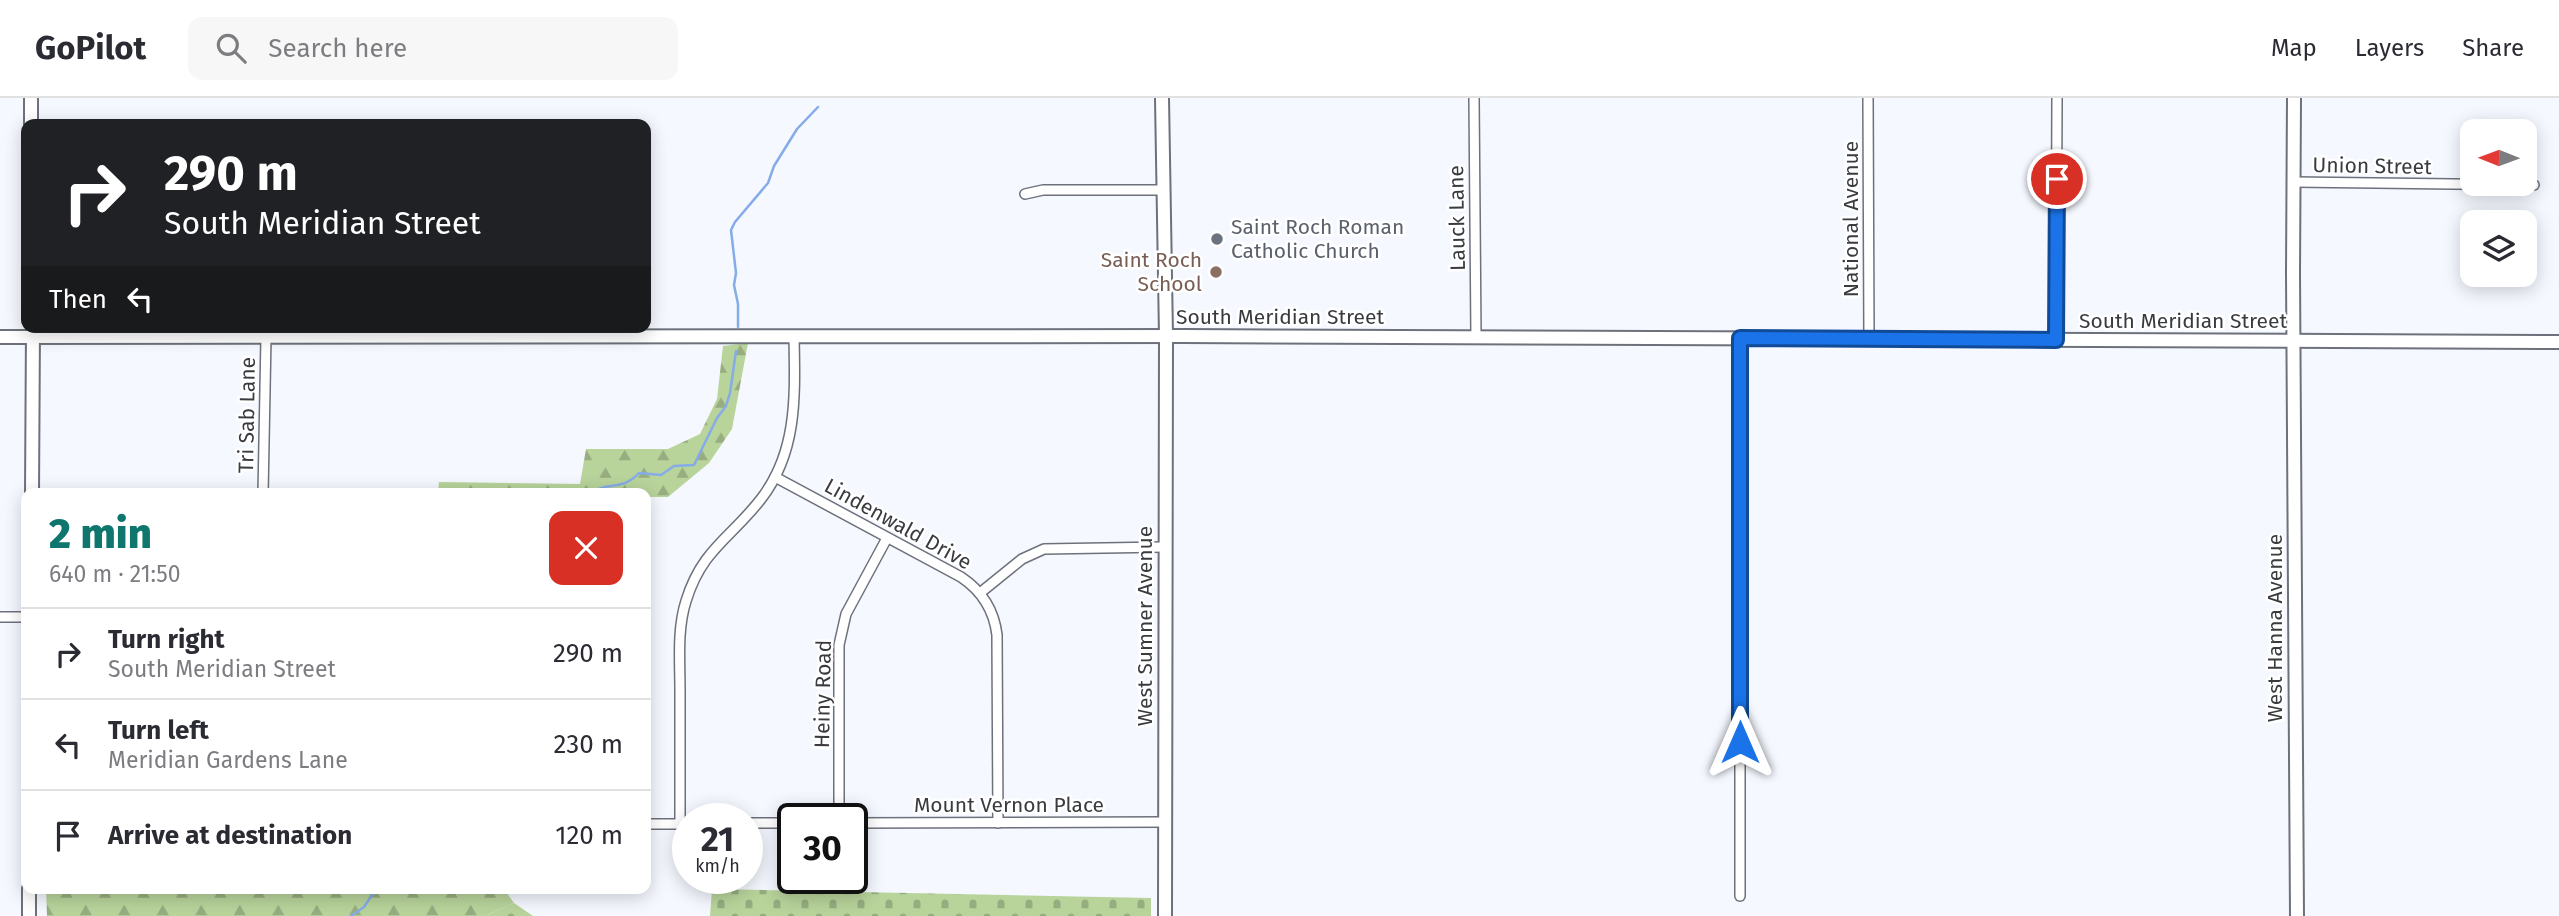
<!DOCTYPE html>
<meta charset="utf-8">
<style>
body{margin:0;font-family:"Fira Sans",sans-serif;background:#f7f7f7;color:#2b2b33;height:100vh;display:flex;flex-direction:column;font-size:26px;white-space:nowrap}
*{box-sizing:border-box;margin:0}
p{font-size:23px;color:#7c7c81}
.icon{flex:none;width:38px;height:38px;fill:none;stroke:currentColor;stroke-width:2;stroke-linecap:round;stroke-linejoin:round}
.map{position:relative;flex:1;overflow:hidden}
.details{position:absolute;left:21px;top:390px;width:630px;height:406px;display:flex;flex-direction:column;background:#fff;border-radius:14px;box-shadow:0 4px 18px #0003}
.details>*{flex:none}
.guide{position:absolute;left:21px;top:21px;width:630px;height:214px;border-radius:14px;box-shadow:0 4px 18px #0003;background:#202124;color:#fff;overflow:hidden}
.needle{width:46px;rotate:271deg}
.buttons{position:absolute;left:2460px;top:21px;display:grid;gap:14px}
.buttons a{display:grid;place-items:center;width:77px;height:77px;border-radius:14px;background:#fff;box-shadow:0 4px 18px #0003;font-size:35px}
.speed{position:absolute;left:672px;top:705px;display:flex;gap:14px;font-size:35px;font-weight:700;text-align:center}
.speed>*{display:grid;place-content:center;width:91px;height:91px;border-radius:50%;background:#fff;box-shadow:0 4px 18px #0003;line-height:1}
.speed small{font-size:18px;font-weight:400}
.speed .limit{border:4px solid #111;border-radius:10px;background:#fff;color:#111}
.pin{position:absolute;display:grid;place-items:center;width:60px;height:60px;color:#fff;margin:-30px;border:4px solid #fff;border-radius:50%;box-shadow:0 2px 7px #0007}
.me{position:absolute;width:77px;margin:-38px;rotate:0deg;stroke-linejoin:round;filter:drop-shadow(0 0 5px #0008)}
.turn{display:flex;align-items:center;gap:24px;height:147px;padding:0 28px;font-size:32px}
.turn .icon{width:91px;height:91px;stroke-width:2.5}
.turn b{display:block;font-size:49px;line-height:60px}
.then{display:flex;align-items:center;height:66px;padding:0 28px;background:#0003;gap:14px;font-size:26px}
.round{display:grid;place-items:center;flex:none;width:74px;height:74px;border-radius:14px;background:#f7f7f7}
.head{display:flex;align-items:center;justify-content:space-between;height:119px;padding:0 28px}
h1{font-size:42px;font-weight:800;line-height:52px;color:#0f766e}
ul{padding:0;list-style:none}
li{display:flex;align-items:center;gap:21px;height:91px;padding:0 28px;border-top:2px solid #e1e1e2}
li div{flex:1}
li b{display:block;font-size:26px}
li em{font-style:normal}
header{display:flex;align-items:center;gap:42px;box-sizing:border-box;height:98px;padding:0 35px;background:#fff;border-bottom:2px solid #e1e1e2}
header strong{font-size:33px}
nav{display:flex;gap:38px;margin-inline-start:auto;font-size:24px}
.search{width:490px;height:63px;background:#f7f7f7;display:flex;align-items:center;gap:18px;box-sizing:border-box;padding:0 24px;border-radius:14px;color:#7c7c81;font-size:26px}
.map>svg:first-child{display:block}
.forest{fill:url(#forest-firs)}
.cemetery{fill:url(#cemetery-stones)}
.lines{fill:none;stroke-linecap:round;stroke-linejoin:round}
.stream{stroke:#85ace8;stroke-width:2.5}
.street-casing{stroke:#6d717b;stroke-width:12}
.secondary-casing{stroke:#6d717b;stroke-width:16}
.street{stroke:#fff;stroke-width:9}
.secondary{stroke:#fff;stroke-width:12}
.route-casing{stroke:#114b97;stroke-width:18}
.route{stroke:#1a73e8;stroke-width:12}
.worship-dot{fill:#6b7280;stroke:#fff;stroke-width:2.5}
.education-dot{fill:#8d6e63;stroke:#fff;stroke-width:2.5}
.labels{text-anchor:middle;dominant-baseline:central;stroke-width:5;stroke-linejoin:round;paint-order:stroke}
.street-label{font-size:21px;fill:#393b3f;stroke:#fff}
.worship-label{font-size:21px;fill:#5b616d;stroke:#fff;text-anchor:start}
.education-label{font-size:21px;fill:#785e54;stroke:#fff;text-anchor:end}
</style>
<header>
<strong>GoPilot</strong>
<div class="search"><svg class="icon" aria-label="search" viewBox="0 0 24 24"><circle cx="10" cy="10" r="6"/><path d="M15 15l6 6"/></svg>Search here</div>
<nav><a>Map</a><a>Layers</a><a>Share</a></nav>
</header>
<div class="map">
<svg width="2559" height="818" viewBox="0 0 2559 818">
<defs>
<pattern id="forest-firs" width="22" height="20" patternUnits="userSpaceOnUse" patternTransform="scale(1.75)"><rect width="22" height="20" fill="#b8d49b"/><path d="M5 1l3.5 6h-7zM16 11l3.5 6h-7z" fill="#97ad80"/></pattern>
<pattern id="cemetery-stones" width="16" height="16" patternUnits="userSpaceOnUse" patternTransform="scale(1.75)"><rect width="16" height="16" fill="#b8d49b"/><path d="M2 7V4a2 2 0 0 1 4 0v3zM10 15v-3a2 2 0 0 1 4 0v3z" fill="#97ad80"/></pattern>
</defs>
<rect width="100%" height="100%" fill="#f5f8ff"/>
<g class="forest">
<polygon points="748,245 732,331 709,365 668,399 646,399 646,396 438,395 439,384 580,386 586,351 668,351 700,336 717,301 723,248"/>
<polygon points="46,791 504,791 514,805 485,818 47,818"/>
</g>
<g class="cemetery">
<polygon points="712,791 1151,800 1151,818 710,818"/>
<polygon points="514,805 533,818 485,818"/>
</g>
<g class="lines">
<g class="stream">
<polyline points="738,229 738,206 734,187 736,175 731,132 735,124 768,85 774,68 797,31 818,9"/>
<path d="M589,396C609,382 621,394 639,375L661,377L674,368L694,367L717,320L726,308L730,295L736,253"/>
<polyline points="351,818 364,809 376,791"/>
</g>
<g class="street-casing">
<g id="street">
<polyline points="1474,0 1476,239"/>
<polyline points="1868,0 1869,241"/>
<polyline points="2294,84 2534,87"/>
<polyline points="1025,96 1043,92 1163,92"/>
<polyline points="1740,240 1740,798"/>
<polyline points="2056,242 2057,0"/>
<path d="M775,379L961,479C982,493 994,512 997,537L998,725"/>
<polyline points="263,396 266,239"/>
<polyline points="980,495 1022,461 1044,451 1164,449"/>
<polyline points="0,519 26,519"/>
<polyline points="839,721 839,547 846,516 887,440"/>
<polyline points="747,725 793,725"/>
<polyline points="852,725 1165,724"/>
<polyline points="646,726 688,726"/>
<path d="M680,726C680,681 680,637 680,593C680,563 677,531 686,503C702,451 731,440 761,401C798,353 795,297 794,239"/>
</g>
</g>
<g class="secondary-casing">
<g id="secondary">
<polyline points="31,0 31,26"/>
<polyline points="1162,0 1166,238 1165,818"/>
<polyline points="2294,0 2293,175 2297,818"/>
<polyline points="0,239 1183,238 2559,244"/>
<polyline points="32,396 33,229"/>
<polyline points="29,818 29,791"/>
</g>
</g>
<use href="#street" class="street"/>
<use href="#secondary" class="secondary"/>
</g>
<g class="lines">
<g class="route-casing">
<polyline id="route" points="1740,644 1740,240 2056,242 2057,81"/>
</g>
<use href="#route" class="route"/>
</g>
<circle class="worship-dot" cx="1217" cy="141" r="7"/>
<circle class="education-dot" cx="1216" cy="174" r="7"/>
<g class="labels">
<g class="street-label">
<text transform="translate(2372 68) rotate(1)">Union Street</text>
<text transform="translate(1457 120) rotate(-91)">Lauck Lane</text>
<text transform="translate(1851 121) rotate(-90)">National Avenue</text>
<text x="1280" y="219">South Meridian Street</text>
<text x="2183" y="223">South Meridian Street</text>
<text transform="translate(247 317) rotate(-89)">Tri Sab Lane</text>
<text transform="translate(898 426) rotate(29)">Lindenwald Drive</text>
<text transform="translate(1145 528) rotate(-90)">West Sumner Avenue</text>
<text transform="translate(2275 530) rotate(-90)">West Hanna Avenue</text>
<text transform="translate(823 596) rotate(-89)">Heiny Road</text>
<text x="1009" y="707">Mount Vernon Place</text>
</g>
<g class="worship-label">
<text x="1231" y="129">Saint Roch Roman<tspan x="1231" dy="24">Catholic Church</tspan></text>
</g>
<g class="education-label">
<text x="1202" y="162">Saint Roch<tspan x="1202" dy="24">School</tspan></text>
</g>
</g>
</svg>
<div class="buttons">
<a><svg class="needle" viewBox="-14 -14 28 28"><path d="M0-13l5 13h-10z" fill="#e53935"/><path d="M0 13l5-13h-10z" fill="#7c7c81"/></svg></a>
<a><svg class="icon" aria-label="layers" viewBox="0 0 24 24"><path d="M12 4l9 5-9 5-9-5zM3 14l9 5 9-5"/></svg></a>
</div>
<div class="speed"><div>21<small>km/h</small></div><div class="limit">30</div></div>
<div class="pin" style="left:2057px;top:81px;background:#d93025"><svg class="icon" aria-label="arrive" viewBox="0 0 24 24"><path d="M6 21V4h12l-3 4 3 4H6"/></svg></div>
<svg class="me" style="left:1740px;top:644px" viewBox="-20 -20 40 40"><path d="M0-17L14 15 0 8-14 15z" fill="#1a73e8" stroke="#fff" stroke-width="4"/></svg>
<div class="guide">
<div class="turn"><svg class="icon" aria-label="right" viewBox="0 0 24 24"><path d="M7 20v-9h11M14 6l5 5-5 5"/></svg><div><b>290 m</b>South Meridian Street</div></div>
<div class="then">Then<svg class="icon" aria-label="left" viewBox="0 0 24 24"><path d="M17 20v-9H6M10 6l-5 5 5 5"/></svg></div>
</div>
<section class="details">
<div class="head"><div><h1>2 min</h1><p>640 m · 21:50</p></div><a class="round" style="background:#d93025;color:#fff"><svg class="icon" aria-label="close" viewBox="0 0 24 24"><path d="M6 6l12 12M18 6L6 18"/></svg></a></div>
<ul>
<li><svg class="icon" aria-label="right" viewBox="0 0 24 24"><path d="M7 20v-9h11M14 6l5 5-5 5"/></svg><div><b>Turn right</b><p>South Meridian Street</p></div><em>290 m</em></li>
<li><svg class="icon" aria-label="left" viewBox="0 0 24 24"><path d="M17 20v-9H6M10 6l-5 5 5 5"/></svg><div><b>Turn left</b><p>Meridian Gardens Lane</p></div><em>230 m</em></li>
<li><svg class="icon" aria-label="arrive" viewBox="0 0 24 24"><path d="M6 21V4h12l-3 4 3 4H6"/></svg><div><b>Arrive at destination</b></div><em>120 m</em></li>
</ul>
</section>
</div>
